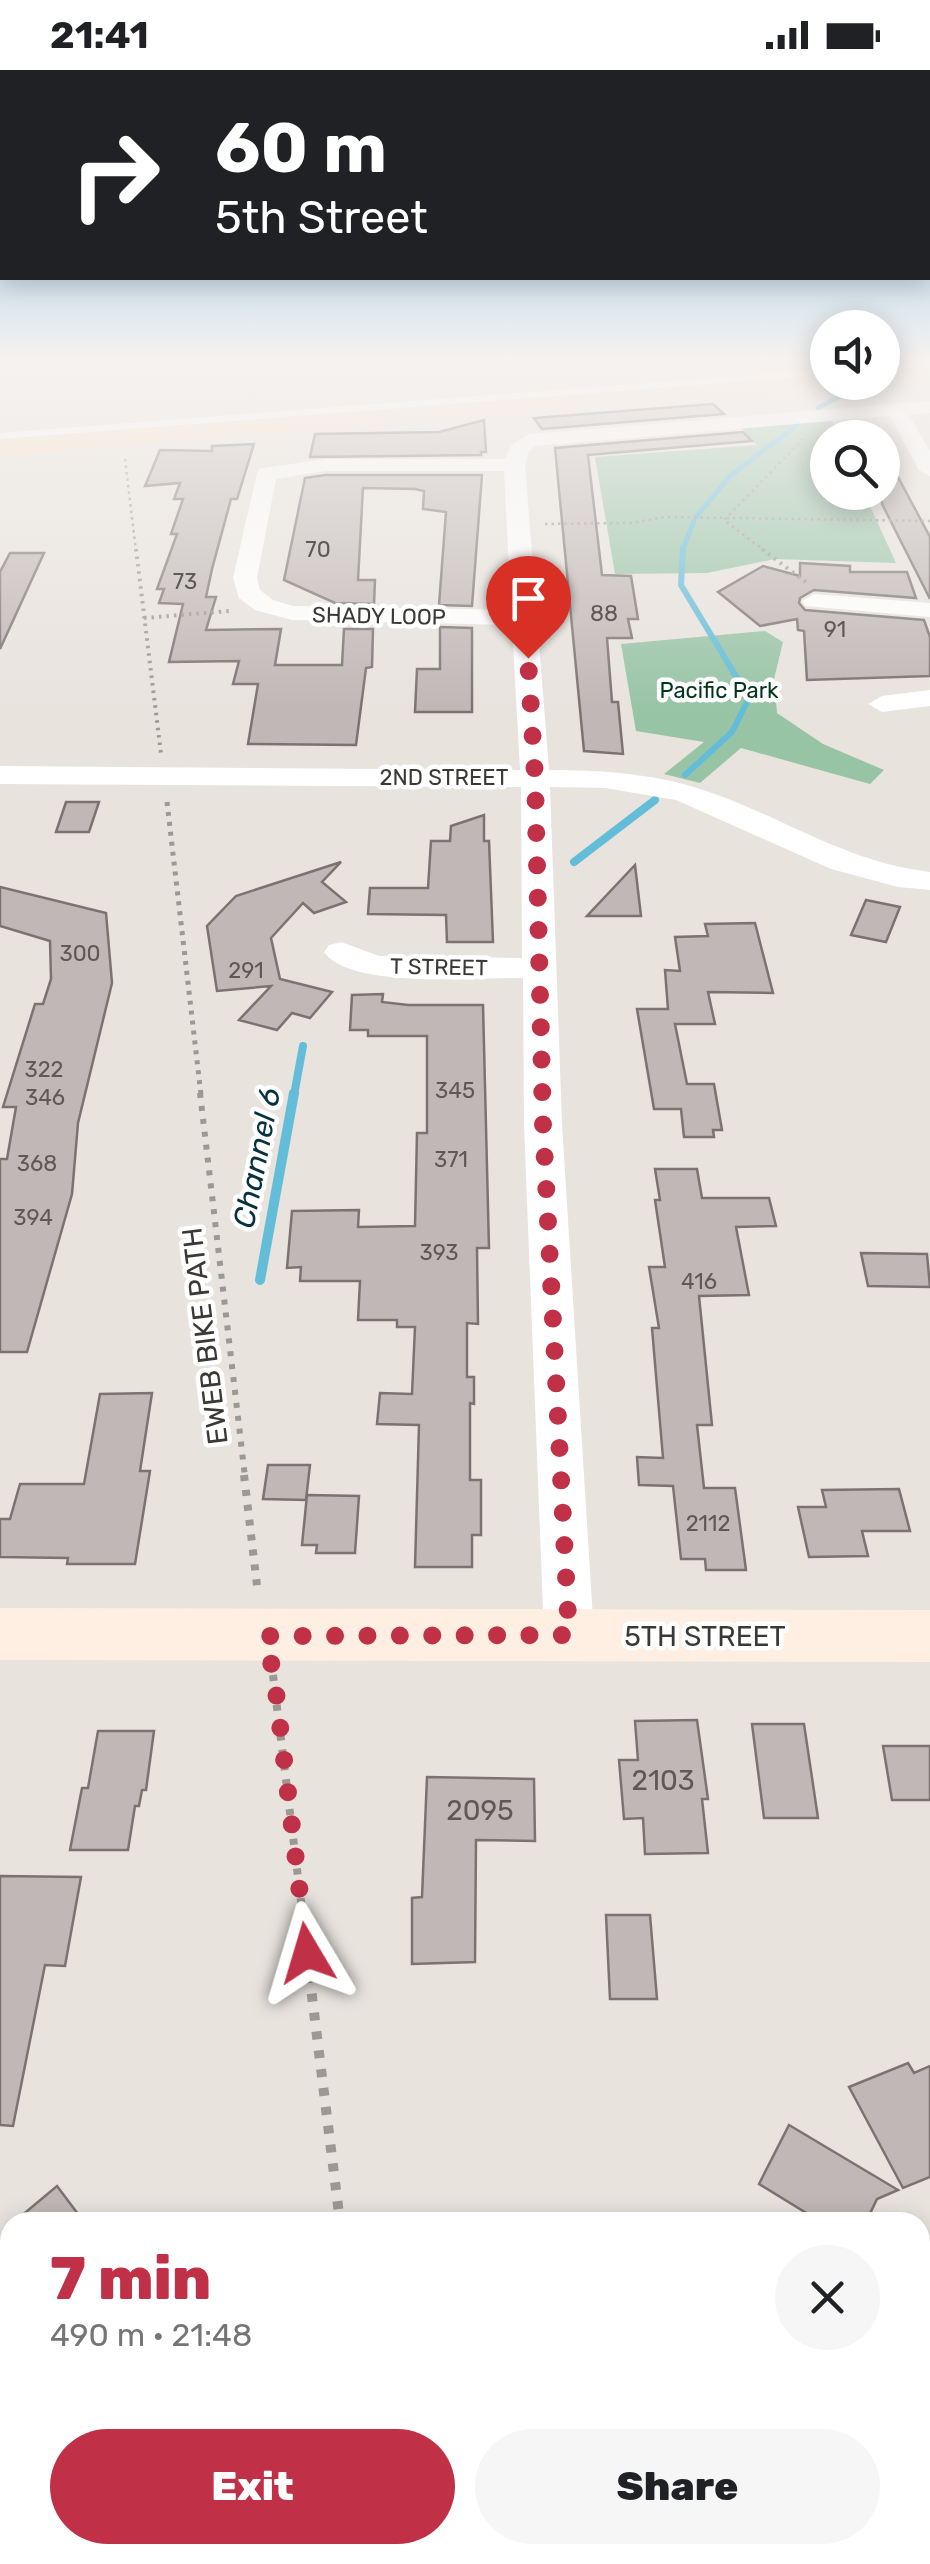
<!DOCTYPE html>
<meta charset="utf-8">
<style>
body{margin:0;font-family:Rubik,sans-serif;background:#f6f6f6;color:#202124;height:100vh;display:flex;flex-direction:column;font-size:38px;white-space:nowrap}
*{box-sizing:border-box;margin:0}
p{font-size:32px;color:#757577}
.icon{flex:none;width:55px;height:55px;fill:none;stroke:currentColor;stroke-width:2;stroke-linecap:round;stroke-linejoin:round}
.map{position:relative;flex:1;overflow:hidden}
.sheet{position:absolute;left:0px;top:2142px;width:930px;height:352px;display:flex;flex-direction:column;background:#fff;border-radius:30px 30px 0 0;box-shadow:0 5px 25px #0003}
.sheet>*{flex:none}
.guide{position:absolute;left:0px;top:0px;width:930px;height:210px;box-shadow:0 5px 25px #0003;background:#202124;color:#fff;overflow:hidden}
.buttons{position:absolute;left:810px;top:240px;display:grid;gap:20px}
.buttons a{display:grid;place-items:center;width:90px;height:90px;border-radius:50%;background:#fff;box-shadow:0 5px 25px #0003;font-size:50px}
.pin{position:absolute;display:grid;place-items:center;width:85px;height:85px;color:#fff;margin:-102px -42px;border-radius:50% 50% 50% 0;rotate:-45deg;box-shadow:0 0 10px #0007}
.pin .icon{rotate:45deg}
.me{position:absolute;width:110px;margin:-55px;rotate:353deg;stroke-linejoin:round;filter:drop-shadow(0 0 8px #0008)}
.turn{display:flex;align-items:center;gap:35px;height:210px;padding:0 50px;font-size:45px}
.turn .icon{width:130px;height:130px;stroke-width:2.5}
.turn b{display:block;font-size:70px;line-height:85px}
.round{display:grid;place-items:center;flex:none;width:105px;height:105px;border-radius:52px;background:#f6f6f6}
.overview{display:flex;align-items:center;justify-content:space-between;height:170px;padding:0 50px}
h1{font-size:60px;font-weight:800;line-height:75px;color:#c03046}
.action{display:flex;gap:20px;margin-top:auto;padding:20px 50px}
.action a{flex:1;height:115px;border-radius:60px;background:#c03046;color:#fff;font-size:40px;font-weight:800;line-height:115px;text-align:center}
.action a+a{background:#f6f6f6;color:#202124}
.status{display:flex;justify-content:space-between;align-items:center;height:70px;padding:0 50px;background:#fff;direction:ltr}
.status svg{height:28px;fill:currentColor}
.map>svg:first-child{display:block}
.green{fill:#98c4a6}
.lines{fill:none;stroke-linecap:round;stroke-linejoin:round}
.stream-far3{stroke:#63bdd9;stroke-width:5}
.stream-far2{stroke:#63bdd9;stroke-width:6}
.stream-far1{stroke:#63bdd9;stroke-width:8}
.stream{stroke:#63bdd9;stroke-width:10}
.building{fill:#c0b8b7;stroke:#7b7372;stroke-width:2.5}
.path-far5{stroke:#9c9994;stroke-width:2.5;stroke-dasharray:2.5 4;stroke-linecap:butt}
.path-far4{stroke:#9c9994;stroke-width:4;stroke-dasharray:2.5 5;stroke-linecap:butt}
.path-far3{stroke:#9c9994;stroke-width:5;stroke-dasharray:4 6;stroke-linecap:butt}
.path-far2{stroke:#9c9994;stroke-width:6;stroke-dasharray:5 8;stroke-linecap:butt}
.path-far1{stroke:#9c9994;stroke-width:8;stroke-dasharray:6 9;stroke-linecap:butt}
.path{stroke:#9c9994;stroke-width:10;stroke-dasharray:8 11;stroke-linecap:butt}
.lane{fill:#fff;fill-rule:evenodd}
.street{fill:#fff;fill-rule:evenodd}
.secondary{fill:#feefe2;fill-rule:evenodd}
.primary{fill:#fde0c6;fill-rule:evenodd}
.route{stroke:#c03046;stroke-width:18;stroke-dasharray:0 32.4}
.labels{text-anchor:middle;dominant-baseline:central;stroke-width:9;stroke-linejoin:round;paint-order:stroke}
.number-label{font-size:22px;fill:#5c5956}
.far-street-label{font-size:22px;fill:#3a3936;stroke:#fff}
.far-park-label{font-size:22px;fill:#003619;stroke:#fff}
.street-label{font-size:28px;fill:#3a3936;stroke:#fff}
.near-number-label{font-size:28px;fill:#5c5956}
.water-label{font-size:30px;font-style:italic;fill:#06323e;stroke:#fff}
</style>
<div class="status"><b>21:41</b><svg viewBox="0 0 49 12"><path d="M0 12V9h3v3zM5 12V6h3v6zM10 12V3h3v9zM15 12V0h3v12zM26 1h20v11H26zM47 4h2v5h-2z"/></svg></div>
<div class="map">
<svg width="930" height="2494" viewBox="0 0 930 2494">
<rect width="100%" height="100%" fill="#e8e3dd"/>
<g class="green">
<polygon points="831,348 840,367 828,368 828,422 864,423 896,493 775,489 707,503 615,504 595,387 757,375 740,356"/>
<polygon points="765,561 783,572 774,609 777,643 823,674 884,700 870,714 741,678 700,713 664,704 704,672 636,661 621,574"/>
</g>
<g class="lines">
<g class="stream-far3">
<polyline points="818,338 857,317"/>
<polyline points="696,447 730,406 801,352"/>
<polyline points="682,481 694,451"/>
</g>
<polyline class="stream-far2" points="683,479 681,515 749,628 732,662 685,705"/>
<g class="stream-far1">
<polyline points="574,792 655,730"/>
<polyline points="294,1025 303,976"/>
</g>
<polyline class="stream" points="260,1210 294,1023"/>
</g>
<g class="building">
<polygon points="713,334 724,344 542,359 534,348"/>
<polygon points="484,350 486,382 481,382 481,385 310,387 315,364 439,362"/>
<polygon points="743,362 752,371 588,385 602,505 631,506 638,549 628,549 632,568 607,568 612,632 618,632 623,684 584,681 555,378"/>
<polygon points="254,374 237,429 231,429 212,499 206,527 216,527 206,560 281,559 275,595 342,595 344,559 373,559 372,597 366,598 356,675 248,674 258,614 233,614 239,591 169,592 183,534 159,533 164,519 157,519 177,464 171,464 183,429 174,429 180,413 145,416 160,380 212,381 212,376"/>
<polygon points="882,377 930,467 930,529 882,434"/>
<polygon points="325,405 482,405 472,536 439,535 446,442 423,439 424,421 415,419 363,418 358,510 375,510 374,534 335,533 284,510 305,408"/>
<polygon points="10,483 44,483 0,579 0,502"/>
<polygon points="800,493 850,496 850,502 907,502 916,528 814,520 800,528 799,533 805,540 924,550 930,567 930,606 807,610 804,561 798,560 797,549 760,556 718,522 763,496 800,506"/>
<polygon points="440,557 472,558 472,642 415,642 417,599 440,599"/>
<polygon points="66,732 99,732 89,762 56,762"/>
<polygon points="484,745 484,771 489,771 493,872 447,872 446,845 368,844 370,818 428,818 431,771 450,771 451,756"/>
<polygon points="341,792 322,812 346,832 314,843 303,833 271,868 280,909 332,922 310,948 292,943 277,960 239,950 271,916 217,921 207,856 236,826"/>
<polygon points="635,795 641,846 587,846"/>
<polygon points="0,817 106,843 112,913 78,1053 72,1124 27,1282 0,1282 0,1089 7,1089 16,1037 3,1037 35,934 43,934 51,909 50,871 0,856"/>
<polygon points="866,830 900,837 886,872 851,865"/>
<polygon points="755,853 773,923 708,922 715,954 675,954 687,1014 714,1014 722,1060 713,1060 714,1067 684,1067 681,1039 654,1039 637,939 668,939 665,900 680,901 675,867 708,866 705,854"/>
<polygon points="383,924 382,932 408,935 483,935 489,1178 477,1178 478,1254 467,1253 467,1307 474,1307 474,1334 470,1333 470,1410 481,1410 481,1465 472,1465 472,1497 415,1497 419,1355 377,1354 380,1323 412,1324 415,1257 397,1257 397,1250 358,1250 360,1211 300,1211 301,1197 287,1198 292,1141 359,1140 358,1157 415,1156 417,1063 427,1063 427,966 368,966 368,960 350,960 352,925"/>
<polygon points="655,1099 697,1099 702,1128 769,1128 776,1156 736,1157 749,1225 699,1226 712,1355 697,1355 704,1418 735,1418 746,1500 706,1500 705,1489 681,1489 673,1416 639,1415 637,1387 663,1388 652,1258 659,1258 649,1197 665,1197 655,1130 660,1130"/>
<polygon points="861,1183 927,1184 930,1217 868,1216"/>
<polygon points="152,1323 140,1401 150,1401 135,1494 67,1494 68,1488 0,1487 0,1449 10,1449 20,1414 84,1414 100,1324"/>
<polygon points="268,1395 310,1395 306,1430 263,1429"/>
<polygon points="899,1419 910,1461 862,1461 868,1486 809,1487 798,1437 826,1437 822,1420"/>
<polygon points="307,1425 359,1426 355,1483 316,1483 317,1475 302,1475"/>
<polygon points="697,1650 708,1729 702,1729 708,1783 645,1784 643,1748 624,1749 619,1690 638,1690 635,1651"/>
<polygon points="752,1654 804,1654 818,1748 764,1748"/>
<polygon points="98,1661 154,1661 146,1720 142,1720 139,1736 135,1736 128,1780 70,1780 82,1718 88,1718"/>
<polygon points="883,1676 930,1676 930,1730 892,1730"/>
<polygon points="427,1707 534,1709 535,1771 476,1770 475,1892 412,1894 412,1828 422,1827"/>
<polygon points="0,1806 81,1807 65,1896 45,1895 13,2056 0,2055"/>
<polygon points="606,1845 650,1845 657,1929 610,1929"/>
<polygon points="908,1993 914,2003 930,1996 930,2107 903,2118 849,2017"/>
<polygon points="789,2055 898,2120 877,2129 866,2152 821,2152 759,2114"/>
<polygon points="57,2116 84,2152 14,2152"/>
</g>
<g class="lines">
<g class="path-far5">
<polyline points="125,389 136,481"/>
<polyline points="545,454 631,453 665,447 930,451"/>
<polyline points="765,481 724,450 803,369"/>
</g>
<g class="path-far4">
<polyline points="136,479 161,684"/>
<polyline points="762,479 807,513"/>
<polyline points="144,548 229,541"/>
</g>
<polyline class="path-far3" points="167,732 201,1025"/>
<polyline class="path-far2" points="200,1023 245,1407"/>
<g class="path-far1">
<polyline points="244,1405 258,1524"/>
<polyline points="273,1605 308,1888"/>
</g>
<g class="path">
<polyline points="307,1886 340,2152"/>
<polyline points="379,2485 380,2494"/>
</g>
<g class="lane">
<polygon points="930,291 930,297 882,300 882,294"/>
<polygon points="828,299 828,305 0,369 0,363"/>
</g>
<g class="street">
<path d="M930,331V343L909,345L930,381V406L919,400L890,346L535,376L529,381L525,395L549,700C605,700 661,704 715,724C789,751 850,793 930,802V820L898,817L831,799L676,730L605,718L550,717L562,1054L594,1565L587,1579L569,1585L551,1579L544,1565L524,1054L523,908C479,907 350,920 324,882L329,875L341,872L379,886L522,888L521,717L0,714V696L520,700L512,555L292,550L255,540L239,528L233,508L258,399L325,389H505L512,374L530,364ZM325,401H504L511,540L293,536L273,530L260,520L257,508L276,409Z"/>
<polygon points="814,524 930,533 930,547 805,536 802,531"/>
<polygon points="930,620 930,636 882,642 868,634 882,626"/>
</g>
<polygon class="secondary" points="0,1538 930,1540 930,1592 0,1590"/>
<g class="primary">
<polygon points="930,297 930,311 882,315 873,312 882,312 882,301"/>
<polygon points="828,305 828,312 840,312 837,317 0,386 0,370"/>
</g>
</g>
<linearGradient id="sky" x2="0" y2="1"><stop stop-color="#73b8e2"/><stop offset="0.45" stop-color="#f5f2f0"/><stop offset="1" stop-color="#f5f2f0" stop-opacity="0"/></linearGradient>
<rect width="930" height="638" fill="url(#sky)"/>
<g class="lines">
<polyline class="route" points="307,1883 275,1613 266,1566 569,1565 543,1054 535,707 528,588"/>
</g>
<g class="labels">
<g class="number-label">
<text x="318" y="479">70</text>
<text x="185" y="511">73</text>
<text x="604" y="543">88</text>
<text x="835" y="559">91</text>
<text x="80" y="883">300</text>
<text x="246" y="900">291</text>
<text x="44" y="999">322</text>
<text x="455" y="1020">345</text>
<text x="45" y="1027">346</text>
<text x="451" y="1089">371</text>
<text x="37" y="1093">368</text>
<text x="33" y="1147">394</text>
<text x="439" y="1182">393</text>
<text x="699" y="1211">416</text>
<text x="708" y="1453">2112</text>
</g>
<g class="far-street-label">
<text transform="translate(379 546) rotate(1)">SHADY LOOP</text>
<text x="444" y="707">2ND STREET</text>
<text transform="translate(439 897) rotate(1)">T STREET</text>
</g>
<g class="far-park-label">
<text x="719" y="620">Pacific Park</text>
</g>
<g class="street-label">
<text transform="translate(205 1266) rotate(-97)">EWEB BIKE PATH</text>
<text x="705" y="1566">5TH STREET</text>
</g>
<g class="near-number-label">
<text x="663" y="1710">2103</text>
<text x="480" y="1740">2095</text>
</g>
<g class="water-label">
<text transform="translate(257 1088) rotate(-79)">Channel 6</text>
</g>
</g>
</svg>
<div class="buttons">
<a><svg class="icon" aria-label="sound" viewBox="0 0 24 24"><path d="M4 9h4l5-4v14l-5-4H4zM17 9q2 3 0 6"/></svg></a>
<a><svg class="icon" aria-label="search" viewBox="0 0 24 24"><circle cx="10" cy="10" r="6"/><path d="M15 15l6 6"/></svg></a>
</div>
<div class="pin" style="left:528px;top:588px;background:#d93025"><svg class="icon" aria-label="arrive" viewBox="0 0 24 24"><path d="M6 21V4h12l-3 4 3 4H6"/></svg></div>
<svg class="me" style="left:307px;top:1883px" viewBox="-20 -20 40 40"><path d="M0-17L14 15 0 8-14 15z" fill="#c03046" stroke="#fff" stroke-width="4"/></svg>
<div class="guide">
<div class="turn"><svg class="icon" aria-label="right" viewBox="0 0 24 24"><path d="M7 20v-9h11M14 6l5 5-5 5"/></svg><div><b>60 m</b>5th Street</div></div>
</div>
<section class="sheet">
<div class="overview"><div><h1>7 min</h1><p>490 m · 21:48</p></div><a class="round"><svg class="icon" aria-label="close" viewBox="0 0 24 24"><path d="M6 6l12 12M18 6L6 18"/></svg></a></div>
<div class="action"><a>Exit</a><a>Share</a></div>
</section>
</div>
